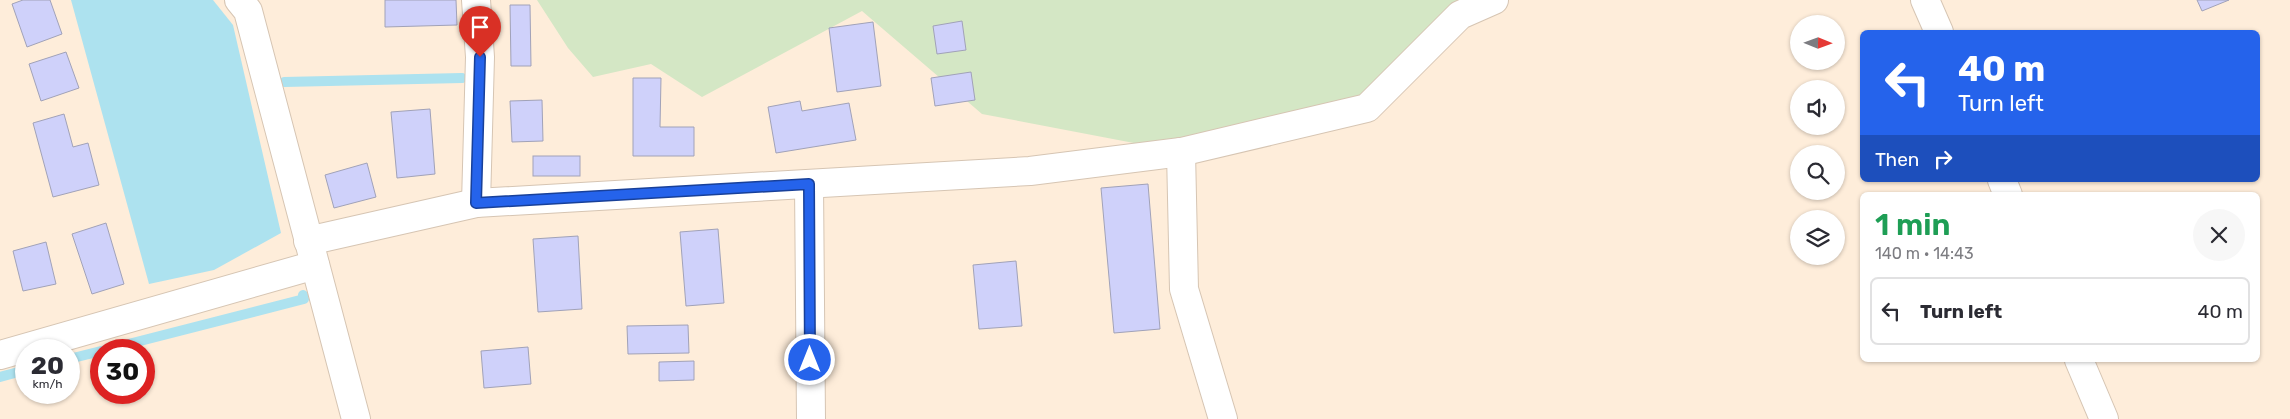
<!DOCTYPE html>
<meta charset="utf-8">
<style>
body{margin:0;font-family:Rubik,sans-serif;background:#f7f7f7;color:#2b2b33;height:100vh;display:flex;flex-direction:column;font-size:19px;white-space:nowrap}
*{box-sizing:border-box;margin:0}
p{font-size:16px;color:#7c7c81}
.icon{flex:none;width:28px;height:28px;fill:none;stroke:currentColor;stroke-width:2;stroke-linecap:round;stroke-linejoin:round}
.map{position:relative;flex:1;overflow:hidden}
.side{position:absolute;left:1860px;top:192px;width:400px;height:170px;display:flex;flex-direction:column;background:#fff;border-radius:8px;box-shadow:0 1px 4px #0004}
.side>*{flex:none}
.banner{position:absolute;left:1860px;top:30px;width:400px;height:152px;border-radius:8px;box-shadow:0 1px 4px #0004;background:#2563eb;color:#fff;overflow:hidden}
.needle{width:32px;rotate:91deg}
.buttons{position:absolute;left:1790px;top:15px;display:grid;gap:10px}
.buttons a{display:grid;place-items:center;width:55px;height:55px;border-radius:50%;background:#fff;box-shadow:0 1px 4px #0004;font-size:25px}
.speed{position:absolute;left:15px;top:339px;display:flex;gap:10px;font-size:25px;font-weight:700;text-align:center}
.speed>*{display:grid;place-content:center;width:65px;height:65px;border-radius:50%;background:#fff;box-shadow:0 1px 4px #0004;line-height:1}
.speed small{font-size:12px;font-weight:400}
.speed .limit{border:8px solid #d22;background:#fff;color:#111}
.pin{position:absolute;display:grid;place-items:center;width:42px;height:42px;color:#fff;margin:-51px -21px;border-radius:50% 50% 50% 0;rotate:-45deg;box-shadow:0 0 5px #0007}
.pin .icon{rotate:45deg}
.me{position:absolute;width:55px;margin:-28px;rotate:0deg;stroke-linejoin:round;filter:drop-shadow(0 0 4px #0008)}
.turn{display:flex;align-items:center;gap:18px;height:105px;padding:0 15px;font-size:22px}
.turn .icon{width:65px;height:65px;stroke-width:2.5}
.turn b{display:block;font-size:35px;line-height:42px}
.then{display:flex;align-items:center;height:48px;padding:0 15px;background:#0003;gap:10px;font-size:19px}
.round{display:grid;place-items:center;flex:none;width:52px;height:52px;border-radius:26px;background:#f7f7f7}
.headline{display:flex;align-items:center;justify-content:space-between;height:85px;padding:0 15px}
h1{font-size:30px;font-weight:600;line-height:38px;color:#1e9e55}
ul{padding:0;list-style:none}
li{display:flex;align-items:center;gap:15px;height:68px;margin:0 10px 8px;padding:0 5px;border:2px solid #e1e1e2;border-radius:8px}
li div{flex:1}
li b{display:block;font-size:19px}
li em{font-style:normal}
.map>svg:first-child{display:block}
.green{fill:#d4e7c5}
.water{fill:#ade2ef}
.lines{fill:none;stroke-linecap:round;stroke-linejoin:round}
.stream{stroke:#ade2ef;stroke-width:10}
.building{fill:#cfd1fa;stroke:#a1a2b8}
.minor-casing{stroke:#d6c5b3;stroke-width:30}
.minor{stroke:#fff;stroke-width:28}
.route-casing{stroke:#184099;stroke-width:12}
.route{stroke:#2563eb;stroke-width:9}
</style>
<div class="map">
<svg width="2290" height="419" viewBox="0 0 2290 419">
<rect width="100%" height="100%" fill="#feedda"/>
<polygon class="green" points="537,0 1474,0 1366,94 1181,152 982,114 862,11 702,97 651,64 593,77 568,48"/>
<polygon class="water" points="71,0 213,0 233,25 281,233 214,270 149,284"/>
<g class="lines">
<g class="stream">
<polyline points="284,82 462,78"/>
<polyline points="105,350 304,299 303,295"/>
<polyline points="69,359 101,351"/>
<polyline points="0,377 26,370"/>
</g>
</g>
<g class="building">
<polygon points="23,0 50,0 62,34 27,47 12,4"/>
<polygon points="385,0 456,0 457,25 385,27"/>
<polygon points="2197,0 2229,0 2202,11"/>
<polygon points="510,5 530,5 531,66 511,66"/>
<polygon points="962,21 966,50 937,54 933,26"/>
<polygon points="873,22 881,86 837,92 829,28"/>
<polygon points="66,52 79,88 41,101 29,64"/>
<polygon points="971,72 975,100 935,106 931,78"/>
<polygon points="633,78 661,78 660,127 694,127 694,156 633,156"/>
<polygon points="542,100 543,141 512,142 510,101"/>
<polygon points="800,101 802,111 849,103 856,140 776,153 768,107"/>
<polygon points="430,109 435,174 397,178 391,112"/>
<polygon points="64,114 73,147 88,143 99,185 53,197 33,123"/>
<rect x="533" y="156" width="47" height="20"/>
<polygon points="367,163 376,197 334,208 325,175"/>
<polygon points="1148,184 1160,329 1114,333 1101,188"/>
<polygon points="106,223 124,284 92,294 72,234"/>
<polygon points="718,229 724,303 686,306 680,232"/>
<polygon points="578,236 582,309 538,312 533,239"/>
<polygon points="46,242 56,284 23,291 13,251"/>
<polygon points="1016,261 1022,326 979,329 973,265"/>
<polygon points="688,325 689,353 628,354 627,326"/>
<polygon points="528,347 531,384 484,388 481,351"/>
<polygon points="694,361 694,380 659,381 659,362"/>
</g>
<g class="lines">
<g class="minor-casing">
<g id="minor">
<polyline points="239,0 248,11 356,419"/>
<polyline points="1925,0 1939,32"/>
<polyline points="1181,152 1184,289 1223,419"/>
<polyline points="2002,180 2008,195"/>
<polyline points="809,184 811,419"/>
<polyline points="476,203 480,57 476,0"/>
<polyline points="308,241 476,203 1030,171 1181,152 1367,108 1460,15 1494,0"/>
<polyline points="0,355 315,265"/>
<polyline points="2079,360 2104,419"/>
</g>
</g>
<use href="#minor" class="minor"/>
</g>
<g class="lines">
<g class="route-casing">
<polyline id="route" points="480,57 476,203 809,184 810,360"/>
</g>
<use href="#route" class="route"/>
</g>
</svg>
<div class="buttons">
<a><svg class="needle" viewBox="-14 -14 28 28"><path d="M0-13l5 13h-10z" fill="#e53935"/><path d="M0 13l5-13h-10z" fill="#7c7c81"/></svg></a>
<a><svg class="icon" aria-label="sound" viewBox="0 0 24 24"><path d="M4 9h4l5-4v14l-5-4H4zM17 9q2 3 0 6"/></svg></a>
<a><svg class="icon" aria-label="search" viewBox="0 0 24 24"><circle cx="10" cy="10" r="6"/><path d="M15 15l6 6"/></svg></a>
<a><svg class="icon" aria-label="layers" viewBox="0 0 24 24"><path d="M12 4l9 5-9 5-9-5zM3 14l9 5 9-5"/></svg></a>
</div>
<div class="speed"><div>20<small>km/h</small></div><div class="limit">30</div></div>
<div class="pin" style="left:480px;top:57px;background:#d93025"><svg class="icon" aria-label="arrive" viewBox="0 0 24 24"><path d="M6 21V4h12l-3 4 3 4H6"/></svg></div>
<svg class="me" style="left:810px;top:360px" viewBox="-20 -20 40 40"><circle r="17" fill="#2563eb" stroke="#fff" stroke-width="3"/><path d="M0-11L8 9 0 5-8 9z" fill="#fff"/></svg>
<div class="banner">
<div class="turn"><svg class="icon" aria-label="left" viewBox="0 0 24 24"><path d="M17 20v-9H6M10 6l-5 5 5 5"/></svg><div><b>40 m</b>Turn left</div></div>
<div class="then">Then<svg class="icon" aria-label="right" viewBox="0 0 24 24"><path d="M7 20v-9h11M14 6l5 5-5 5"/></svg></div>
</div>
<section class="side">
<div class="headline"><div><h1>1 min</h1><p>140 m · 14:43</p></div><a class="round"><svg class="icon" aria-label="close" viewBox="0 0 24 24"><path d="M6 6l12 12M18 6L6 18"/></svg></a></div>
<ul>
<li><svg class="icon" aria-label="left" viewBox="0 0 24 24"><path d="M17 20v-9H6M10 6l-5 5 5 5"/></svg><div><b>Turn left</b></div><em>40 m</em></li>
</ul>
</section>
</div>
